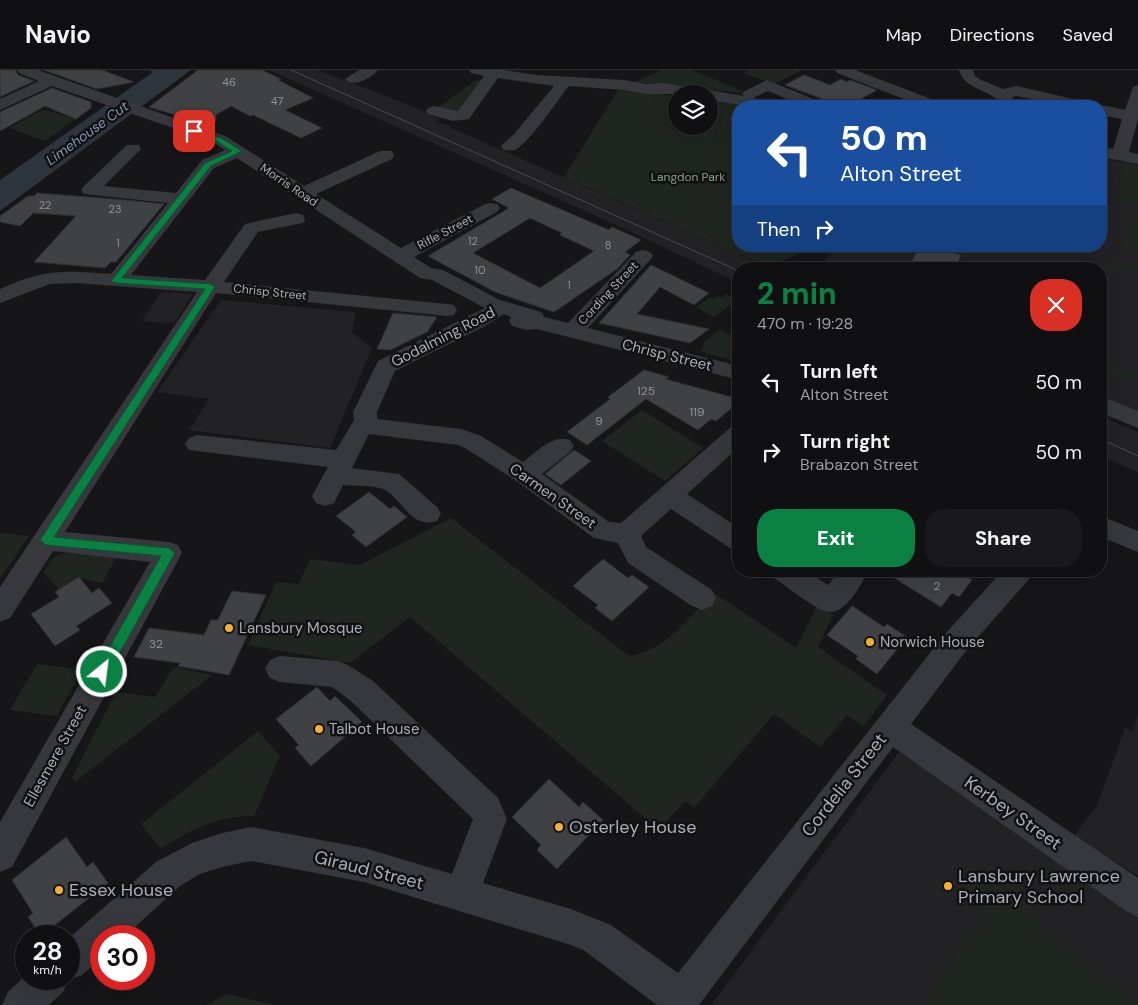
<!DOCTYPE html>
<meta charset="utf-8">
<style>
body{margin:0;font-family:"DM Sans",sans-serif;background:#19191b;color:#f1f3f6;height:100vh;display:flex;flex-direction:column;font-size:19px;white-space:nowrap}
*{box-sizing:border-box;margin:0}
p{font-size:16px;color:#9c9d9f}
.icon{flex:none;width:28px;height:28px;fill:none;stroke:currentColor;stroke-width:2;stroke-linecap:round;stroke-linejoin:round}
.map{position:relative;flex:1;overflow:hidden}
.panel{position:absolute;left:732px;top:192px;width:375px;height:315px;display:flex;flex-direction:column;background:#101012;border-radius:20px;box-shadow:0 5px 20px #0002,0 0 0 1px #303032}
.panel>*{flex:none}
.hud{position:absolute;left:732px;top:30px;width:375px;height:152px;border-radius:20px;box-shadow:0 5px 20px #0002,0 0 0 1px #303032;background:#1a4fa0;color:#fff;overflow:hidden}
.tools{position:absolute;left:668px;top:15px;display:grid;gap:10px}
.tools a{display:grid;place-items:center;width:50px;height:50px;border-radius:50%;background:#101012;box-shadow:0 5px 20px #0002,0 0 0 1px #303032;font-size:25px}
.speed{position:absolute;left:15px;top:855px;display:flex;gap:10px;font-size:25px;font-weight:700;text-align:center}
.speed>*{display:grid;place-content:center;width:65px;height:65px;border-radius:50%;background:#101012;box-shadow:0 5px 20px #0002,0 0 0 1px #303032;line-height:1}
.speed small{font-size:12px;font-weight:400}
.speed .limit{border:8px solid #d22;background:#fff;color:#111}
.pin{position:absolute;display:grid;place-items:center;width:42px;height:42px;color:#fff;margin:-21px;border-radius:10px;box-shadow:0 2px 8px #0006}
.me{position:absolute;width:55px;margin:-28px;rotate:29deg;stroke-linejoin:round;filter:drop-shadow(0 0 4px #0008)}
.turn{display:flex;align-items:center;gap:18px;height:105px;padding:0 25px;font-size:22px}
.turn .icon{width:65px;height:65px;stroke-width:2.5}
.turn b{display:block;font-size:35px;line-height:42px}
.then{display:flex;align-items:center;height:48px;padding:0 25px;background:#0003;gap:10px;font-size:19px}
.round{display:grid;place-items:center;flex:none;width:52px;height:52px;border-radius:20px;background:#19191b}
.summary{display:flex;align-items:center;justify-content:space-between;height:85px;padding:0 25px}
h1{font-size:30px;font-weight:800;line-height:38px;color:#0b8043}
.cta{display:flex;gap:10px;margin-top:auto;padding:10px 25px}
.cta a{flex:1;height:58px;border-radius:20px;background:#0b8043;color:#fff;font-size:20px;font-weight:800;line-height:58px;text-align:center}
.cta a+a{background:#19191b;color:#f1f3f6}
ul{padding:0;list-style:none}
li{display:flex;align-items:center;gap:15px;height:70px;padding:0 25px}
li div{flex:1}
li b{display:block;font-size:19px}
li em{font-style:normal}
header{display:flex;align-items:center;gap:30px;box-sizing:border-box;height:70px;padding:0 25px;background:#101012;border-bottom:1px solid #303032}
header strong{font-size:24px}
nav{display:flex;gap:28px;margin-inline-start:auto;font-size:18px}
.map>svg:first-child{display:block}
.built{fill:#222225}
.green{fill:#1e261f}
.water{fill:#2c353c}
.building{fill:#404145;stroke:#303034;fill-rule:evenodd}
.lines{fill:none;stroke-linecap:round;stroke-linejoin:round}
.minor{fill:#37383d;fill-rule:evenodd}
.tram{stroke:#4a4c52;stroke-width:1}
.route{fill:#0b8043;stroke:#07532c}
.poi-dot{fill:#f2b134;stroke:#111113;stroke-width:2}
.labels{text-anchor:middle;dominant-baseline:central;stroke-width:5;stroke-linejoin:round;paint-order:stroke}
.far-number-label{font-size:11px;fill:#8e929b}
.far-park-label{font-size:12px;fill:#7fa381;stroke:#111113}
.far-street-label{font-size:12px;fill:#a8adb8;stroke:#111113}
.number-label{font-size:12px;fill:#8e929b}
.far-water-label{font-size:14px;font-style:italic;fill:#7f9bb3;stroke:#111113}
.street-label{font-size:15px;fill:#a8adb8;stroke:#111113}
.poi-label{font-size:15px;fill:#a8adb8;stroke:#111113;text-anchor:start}
.near-street-label{font-size:18px;fill:#a8adb8;stroke:#111113}
.near-poi-label{font-size:18px;fill:#a8adb8;stroke:#111113;text-anchor:start}
</style>
<header>
<strong>Navio</strong>
<nav><a>Map</a><a>Directions</a><a>Saved</a></nav>
</header>
<div class="map">
<svg width="1138" height="935" viewBox="0 0 1138 935">
<rect width="100%" height="100%" fill="#161618"/>
<g class="built">
<polygon points="269,0 318,0 414,37 439,49 436,52 450,56 449,57 772,199 739,199 739,213 612,153"/>
<polygon points="1101,88 1138,95 1138,342 1101,326 1101,199 955,199 961,185 929,176 1101,176"/>
<polygon points="834,176 919,176 909,197 896,194 894,199 821,199"/>
<polygon points="161,222 193,224 174,253 142,251"/>
<polygon points="221,230 356,242 352,262 372,278 330,378 189,360 209,329 157,322"/>
<polygon points="1101,346 1138,362 1138,402 1101,386"/>
<polygon points="1138,645 1138,806 1074,766 1097,736 1125,658 1132,662"/>
<polygon points="899,682 1054,785 1138,846 1138,935 711,935"/>
</g>
<g class="green">
<polygon points="661,0 692,0 745,22 741,23 635,12"/>
<polygon points="750,0 799,0 800,1 774,14 743,3"/>
<polygon points="476,10 482,11 461,43 436,39"/>
<polygon points="618,20 676,26 676,56 709,56 709,30 747,36 739,36 739,176 810,176 808,180 768,197 564,107"/>
<polygon points="42,40 46,40 76,49 45,71 9,58"/>
<polygon points="1123,92 1138,95 1138,137 1117,132"/>
<polygon points="1133,140 1138,141 1138,184 1123,180 1128,163 1124,161 1126,155 1129,156"/>
<path d="M1123,193L1138,195V200C1125,198 1105,197 1101,213V199H1098L1106,195Z"/>
<polygon points="727,224 737,230 714,247 696,237 710,227 713,229 717,226 721,228"/>
<polygon points="720,259 739,270 739,292 701,282 705,271"/>
<polygon points="1101,288 1124,301 1138,304 1138,311 1117,305 1101,297"/>
<polygon points="642,340 703,378 665,411 602,371"/>
<path d="M451,448L629,586C664,582 691,546 713,522L796,578L818,534L833,545L818,577L887,625L863,657L847,645L820,677L774,644L694,738L685,731L659,760L410,547L350,593L248,575L276,512L299,514L310,489L360,495Z"/>
<polygon points="0,463 29,466 0,509"/>
<polygon points="66,482 117,486 102,513 79,508 59,520 43,502 54,487"/>
<polygon points="37,594 82,600 57,646 10,640"/>
<polygon points="174,597 212,605 75,712 72,707 116,622 155,627"/>
<path d="M258,661L280,686L254,746C218,746 191,759 161,779L141,754Z"/>
<polygon points="972,796 1045,850 1041,857 1138,932 1138,935 923,935 984,837 958,815"/>
<polygon points="228,924 274,935 206,935"/>
</g>
<polygon class="water" points="148,0 191,0 0,141 0,110 153,2"/>
<g class="building">
<polygon points="0,0 15,0 18,5 34,11 0,27"/>
<polygon points="44,0 102,0 134,12 97,19"/>
<polygon points="198,0 262,0 281,9 278,10 313,28 285,40 322,58 301,68 253,45 250,46 231,36 216,45 216,52 209,49 202,53 149,37"/>
<polygon points="804,5 830,15 841,9 847,12 850,10 877,20 848,36 841,34 839,35 785,15"/>
<polygon points="52,18 91,32 91,38 76,49 45,36 0,61 0,42"/>
<path d="M511,118L609,160L612,157L641,170L625,182L630,185L617,199L554,242L495,222L428,186L509,138L492,129ZM530,148L562,163L560,165L594,181L540,218L473,183Z"/>
<polygon points="37,123 126,130 164,134 116,192 111,192 105,198 34,192 76,146 33,143 20,156 0,152 0,146 28,126 34,126"/>
<polygon points="919,176 929,176 961,185 955,199 908,199"/>
<polygon points="651,195 709,223 694,235 660,217 637,244 709,259 690,273 599,253"/>
<polygon points="393,243 437,247 427,262 390,280 377,279"/>
<polygon points="644,300 669,307 665,309 739,329 739,332 716,351 711,349 698,360 646,329 587,375 567,362 610,329 608,327"/>
<polygon points="574,380 591,391 561,415 545,404"/>
<polygon points="369,422 390,439 394,436 407,447 366,477 352,465 356,462 336,446"/>
<polygon points="603,489 628,508 632,505 649,517 612,551 595,538 598,535 573,516"/>
<polygon points="883,501 958,501 972,510 959,527 952,523 941,537"/>
<polygon points="79,507 92,523 99,518 112,533 76,556 80,560 55,576 31,544 59,527 55,522"/>
<polygon points="232,521 266,525 229,605 178,596 180,593 134,587 149,558 204,565 211,550 218,550"/>
<polygon points="852,536 884,557 887,554 907,567 877,604 856,589 858,586 827,565"/>
<polygon points="317,617 330,631 335,626 362,652 311,696 295,678 299,675 276,649"/>
<polygon points="549,709 579,737 583,732 603,750 557,799 537,780 541,775 512,747"/>
<polygon points="66,767 87,797 93,792 108,813 41,866 28,847 33,843 12,810"/>
</g>
<g class="lines">
<g class="minor">
<path d="M17,0H38L225,66L304,116L380,81H392L394,85L392,89L316,124L401,178L485,134L491,133L497,134L500,138L497,142L414,187L431,198L443,200L500,230L541,242L545,247L568,253L636,182L643,180L650,182L653,186L650,190L588,258L739,296V310L537,259L527,260L512,256L509,251L511,247L504,244L485,256L395,301L377,342V349L461,359L481,366L523,392C537,382 552,364 570,370L574,376L570,382L542,404L609,452L621,453L731,357L739,355V377L687,424L739,458V481L730,478L671,439L641,466L646,477L712,520L716,528L712,536L702,540L692,536L628,493L618,473L594,468L515,410L465,378L458,375L369,364L352,398L399,404L437,437L441,444L437,451C410,460 402,427 383,419C371,415 355,416 343,415L334,433L325,436L316,433L312,426L328,397L189,380L185,374L189,368L197,365L336,380L354,350L353,342L378,291L485,238L432,210L420,208L237,88L214,98L131,205L205,210L245,154L296,143L303,145L305,149L303,153L258,162L224,212L447,234L454,235L457,240L454,245L447,246L216,223L65,462L169,472L178,475L182,483L12,797L0,802V752L150,492L53,481L10,548L0,552V517L197,222L76,213L50,214L0,233V219C43,199 65,200 111,204L168,133L84,124L81,120L84,116L127,75H139L141,79L104,116L176,123L202,90L225,80L213,72L52,16L0,40V29L39,11L19,3Z"/>
<path d="M359,0H378C372,8 357,15 348,12L345,9Z"/>
<path d="M469,0H503L536,5L624,10L646,14L665,13L696,19L703,23L709,20L744,26L742,24L745,21L767,10L823,33L825,36H804L768,21L753,28L773,32L774,36H747L709,30V24H646L624,20L569,16C557,31 530,72 515,80C511,81 507,80 503,80L501,76L514,64L554,16L498,8L469,49L453,51L428,44L426,41L428,38L434,36L458,41L484,6L471,3Z"/>
<polygon points="835,0 855,0 942,33 944,36 922,36 837,3"/>
<path d="M959,0H973L975,6L981,10L1003,19L1017,16L1090,33L1092,36H1064L1017,26L1012,27L1019,36H1003C991,18 966,22 959,0Z"/>
<polygon points="1138,15 1138,49 1129,82 1138,84 1138,94 1101,87 1101,77 1113,79 1122,49 1101,45 1101,36 1097,36 1101,35 1125,40 1133,17"/>
<polygon points="1101,326 1138,341 1138,358 1101,343"/>
<polygon points="1101,446 1138,461 1138,482 1101,467"/>
<path d="M772,501H807L828,515L840,501H860L864,509C858,520 845,541 832,542C820,544 787,516 775,509Z"/>
<polygon points="1002,501 1032,501 1029,509 965,582 911,654 1138,808 1138,847 1126,841 893,677 699,935 657,935 585,881 571,875 364,812 251,791 222,797 200,804 180,816 125,866 101,866 101,888 82,905 68,910 63,922 49,935 2,935 8,922 26,905 26,909 69,909 69,868 156,792 192,773 222,763 251,757 364,778 452,804 473,749 351,631 332,617 280,612 270,608 265,599 270,590 280,586 338,591 348,595 373,611 498,728 507,749 483,813 571,839 611,855 678,903 945,564"/>
</g>
<g class="tram">
<polyline points="291,0 739,201"/>
<polyline points="1101,369 1138,386"/>
</g>
</g>
<polygon class="route" points="191,59 221,68 242,81 211,96 122,208 211,214 215,217 54,467 169,478 175,483 107,606 102,608 98,606 96,602 98,598 161,486 46,475 40,470 205,219 116,213 111,211 205,93 232,81 216,71 191,62"/>
<g class="poi-dot">
<circle cx="229" cy="558" r="5"/>
<circle cx="870" cy="572" r="5"/>
<circle cx="319" cy="659" r="5"/>
<circle cx="559" cy="757" r="5"/>
<circle cx="948" cy="816" r="5"/>
<circle cx="59" cy="820" r="5"/>
</g>
<g class="labels">
<g class="far-number-label">
<text x="229" y="12">46</text>
<text x="277" y="31">47</text>
<text x="45" y="135">22</text>
<text x="115" y="139">23</text>
<text x="473" y="171">12</text>
<text x="118" y="173">1</text>
<text x="608" y="175">8</text>
<text x="480" y="200">10</text>
<text x="569" y="215">1</text>
</g>
<g class="far-park-label">
<text x="688" y="107">Langdon Park</text>
</g>
<g class="far-street-label">
<text transform="translate(289 115) rotate(34)">Morris Road</text>
<text transform="translate(445 162) rotate(-28)">Rifle Street</text>
<text transform="translate(270 222) rotate(6)">Chrisp Street</text>
<text transform="translate(608 223) rotate(-47)">Cording Street</text>
</g>
<g class="number-label">
<text x="646" y="321">125</text>
<text x="697" y="342">119</text>
<text x="599" y="351">9</text>
<text x="937" y="516">2</text>
<text x="156" y="574">32</text>
</g>
<g class="far-water-label">
<text transform="translate(87 63) rotate(-36)">Limehouse Cut</text>
</g>
<g class="street-label">
<text transform="translate(443 267) rotate(-27)">Godalming Road</text>
<text transform="translate(667 285) rotate(14)">Chrisp Street</text>
<text transform="translate(553 426) rotate(35)">Carmen Street</text>
<text transform="translate(55 686) rotate(-61)">Ellesmere Street</text>
</g>
<g class="poi-label">
<text x="239" y="558">Lansbury Mosque</text>
<text x="880" y="572">Norwich House</text>
<text x="329" y="659">Talbot House</text>
</g>
<g class="near-street-label">
<text transform="translate(844 715) rotate(-52)">Cordelia Street</text>
<text transform="translate(1013 743) rotate(35)">Kerbey Street</text>
<text transform="translate(369 800) rotate(14)">Giraud Street</text>
</g>
<g class="near-poi-label">
<text x="569" y="757">Osterley House</text>
<text x="958" y="806">Lansbury Lawrence<tspan x="958" dy="21">Primary School</tspan></text>
<text x="69" y="820">Essex House</text>
</g>
</g>
</svg>
<div class="tools">
<a><svg class="icon" aria-label="layers" viewBox="0 0 24 24"><path d="M12 4l9 5-9 5-9-5zM3 14l9 5 9-5"/></svg></a>
</div>
<div class="speed"><div>28<small>km/h</small></div><div class="limit">30</div></div>
<div class="pin" style="left:194px;top:61px;background:#d93025"><svg class="icon" aria-label="arrive" viewBox="0 0 24 24"><path d="M6 21V4h12l-3 4 3 4H6"/></svg></div>
<svg class="me" style="left:102px;top:602px" viewBox="-20 -20 40 40"><circle r="17" fill="#0b8043" stroke="#fff" stroke-width="3"/><path d="M0-11L8 9 0 5-8 9z" fill="#fff"/></svg>
<div class="hud">
<div class="turn"><svg class="icon" aria-label="left" viewBox="0 0 24 24"><path d="M17 20v-9H6M10 6l-5 5 5 5"/></svg><div><b>50 m</b>Alton Street</div></div>
<div class="then">Then<svg class="icon" aria-label="right" viewBox="0 0 24 24"><path d="M7 20v-9h11M14 6l5 5-5 5"/></svg></div>
</div>
<section class="panel">
<div class="summary"><div><h1>2 min</h1><p>470 m · 19:28</p></div><a class="round" style="background:#d93025;color:#fff"><svg class="icon" aria-label="close" viewBox="0 0 24 24"><path d="M6 6l12 12M18 6L6 18"/></svg></a></div>
<ul>
<li><svg class="icon" aria-label="left" viewBox="0 0 24 24"><path d="M17 20v-9H6M10 6l-5 5 5 5"/></svg><div><b>Turn left</b><p>Alton Street</p></div><em>50 m</em></li>
<li><svg class="icon" aria-label="right" viewBox="0 0 24 24"><path d="M7 20v-9h11M14 6l5 5-5 5"/></svg><div><b>Turn right</b><p>Brabazon Street</p></div><em>50 m</em></li>
</ul>
<div class="cta"><a>Exit</a><a>Share</a></div>
</section>
</div>
